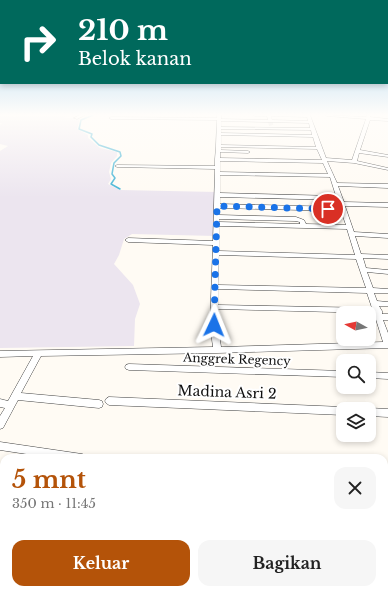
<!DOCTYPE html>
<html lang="id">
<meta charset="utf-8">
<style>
body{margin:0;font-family:"Libre Baskerville",serif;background:#f6f6f6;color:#222;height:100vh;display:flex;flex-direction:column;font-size:15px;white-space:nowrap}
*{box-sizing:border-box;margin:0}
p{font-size:13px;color:#767676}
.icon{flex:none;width:22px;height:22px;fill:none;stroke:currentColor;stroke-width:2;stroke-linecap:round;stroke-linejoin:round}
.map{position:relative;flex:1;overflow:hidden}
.drawer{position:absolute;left:0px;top:454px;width:388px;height:140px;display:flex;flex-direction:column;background:#fff;border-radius:12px 12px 0 0;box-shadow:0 2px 6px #0003}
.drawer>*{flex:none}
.hud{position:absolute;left:0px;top:0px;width:388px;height:84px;box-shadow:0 2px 6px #0003;background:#00695c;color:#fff;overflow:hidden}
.needle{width:26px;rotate:278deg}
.buttons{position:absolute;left:336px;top:306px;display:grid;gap:8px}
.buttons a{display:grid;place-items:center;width:40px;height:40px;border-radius:8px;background:#fff;box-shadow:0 2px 6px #0003;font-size:20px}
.pin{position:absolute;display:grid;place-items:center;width:34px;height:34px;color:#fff;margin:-17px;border:2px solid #fff;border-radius:50%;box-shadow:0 1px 4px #0007}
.me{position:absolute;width:44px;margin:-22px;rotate:2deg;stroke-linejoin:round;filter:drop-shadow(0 0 3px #0008)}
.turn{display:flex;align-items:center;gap:14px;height:84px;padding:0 12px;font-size:18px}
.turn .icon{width:52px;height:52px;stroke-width:2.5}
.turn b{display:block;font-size:28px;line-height:34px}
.round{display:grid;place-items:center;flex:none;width:42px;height:42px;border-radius:12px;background:#f6f6f6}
.head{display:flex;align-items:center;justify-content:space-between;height:68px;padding:0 12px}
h1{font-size:24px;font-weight:800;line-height:30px;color:#b45309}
.button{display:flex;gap:8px;margin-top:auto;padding:8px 12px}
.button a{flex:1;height:46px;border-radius:12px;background:#b45309;color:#fff;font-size:16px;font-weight:800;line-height:46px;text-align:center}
.button a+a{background:#f6f6f6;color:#222}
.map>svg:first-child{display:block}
.industrial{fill:#ece5ef}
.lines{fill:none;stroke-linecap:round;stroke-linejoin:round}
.stream{stroke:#38b0d4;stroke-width:1.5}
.minor-tunnel{stroke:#dbd8d2;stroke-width:4.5;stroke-dasharray:4.5 2.5;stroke-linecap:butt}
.minor-casing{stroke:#434343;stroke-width:1}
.minor{fill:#fff;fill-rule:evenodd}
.route{stroke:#1a73e8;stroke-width:7;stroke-dasharray:0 12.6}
.labels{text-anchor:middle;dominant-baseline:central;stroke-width:4;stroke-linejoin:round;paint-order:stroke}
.street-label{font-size:12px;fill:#101010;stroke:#fff}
.near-street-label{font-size:14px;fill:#101010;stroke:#fff}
</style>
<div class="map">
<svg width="388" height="594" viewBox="0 0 388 594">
<rect width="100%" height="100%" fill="#fffbf4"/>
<polygon class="industrial" points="0,115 14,117 18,115 71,115 64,118 80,118 77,129 88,135 88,138 100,148 117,152 117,156 111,163 109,172 111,179 108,184 120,190 217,192 216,236 132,234 124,239 119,255 114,264 133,285 140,304 135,319 134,346 0,348 0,151 8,146 0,144 0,125 2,123 0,123"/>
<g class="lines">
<polyline class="stream" points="93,115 81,120 79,129 92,134 91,137 99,145 120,152 121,156 114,163 112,174 115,178 111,184 120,189"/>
<polyline class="minor-tunnel" points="270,121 272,128"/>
<g class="minor-casing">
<g id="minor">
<polygon points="80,115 85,115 77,119 74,118"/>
<path d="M217,115H221V119L268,120L267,116H255L253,115H310L326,158L352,160L366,119L327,116L325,115L366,117L367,115H371L370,117L388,119V121L370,120L360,150L388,155V157L359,153L357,161L388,168V170L354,163L327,161L337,183L388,184V188L338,186L344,202L388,203V207L345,206L354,232L388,234V238L355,236L361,254L388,255V259L363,258L366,268L388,270V274L367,272L373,288L388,289V293H374L377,301L388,302V306H379L382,311V314H388V320H383L388,333V348L217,353L41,356L21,393L99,400L102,401L103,404L102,407L99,408L18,400L3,428L0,429V416L5,408L0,407V399L8,401L33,356L0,357V351L213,347L210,325L213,245L128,242L125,240L128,238L213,241L215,169L117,167L115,166L117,165L215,166V159L216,147L215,146L216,145L217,120L111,119L109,118L111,117L217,118ZM271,116L307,117L308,121L272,120ZM221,121L309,123L310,128L221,127ZM221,129L311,130L312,135L221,133ZM221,135L313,137L316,147L221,145ZM221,147L317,149L322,160L220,158V152L248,153L250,152L248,151L221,150ZM220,161L323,163L328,174L220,172ZM220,175L330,177L336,196L220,193ZM220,197L337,200L340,207L220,204ZM220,208L341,211L346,225L306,224L304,220L296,217L219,215ZM219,219L295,221L300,222V224L219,222ZM219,226L347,229L355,255L219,251ZM219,255L356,259L366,288L218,285ZM218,289L367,293L372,308L218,305ZM218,309L374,313L383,342L221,347L218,325Z"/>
<polygon points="129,364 343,371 343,377 129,370 126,369 125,367 126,365"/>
<polygon points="369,372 388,373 388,379 369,378"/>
<polygon points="109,397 343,407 346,409 343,409 343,415 109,405 106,403 105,401 106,399"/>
<polygon points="369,408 388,409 388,417 369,416 369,409 367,409"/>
<polygon points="0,442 82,454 85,455 87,458 53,458 0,450"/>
<polygon points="0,477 4,477 4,505 0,503"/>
<rect x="384" y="500" width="4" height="10"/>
<polygon points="384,538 388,539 388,549 384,548"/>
<rect x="0" y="565" width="4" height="12"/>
<polygon points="384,581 388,581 388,593 384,593 379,590 384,590"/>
<polygon points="20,590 32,590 33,594 21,594"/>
</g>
</g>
<use href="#minor" class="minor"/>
</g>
<linearGradient id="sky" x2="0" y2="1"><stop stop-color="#93caef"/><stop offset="0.58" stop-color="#fffdfa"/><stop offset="1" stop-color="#fffdfa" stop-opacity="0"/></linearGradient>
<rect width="388" height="198" fill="url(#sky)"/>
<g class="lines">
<polyline class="route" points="214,325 217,206 328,209"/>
</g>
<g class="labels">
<g class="street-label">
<text transform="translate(237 359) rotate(2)">Anggrek Regency</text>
</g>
<g class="near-street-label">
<text transform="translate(227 392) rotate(2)">Madina Asri 2</text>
</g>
</g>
</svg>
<div class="buttons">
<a><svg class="needle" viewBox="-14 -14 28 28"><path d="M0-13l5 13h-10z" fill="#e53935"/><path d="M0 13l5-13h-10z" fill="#767676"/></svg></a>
<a><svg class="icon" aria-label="search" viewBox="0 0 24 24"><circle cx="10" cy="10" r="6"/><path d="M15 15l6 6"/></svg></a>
<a><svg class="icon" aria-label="layers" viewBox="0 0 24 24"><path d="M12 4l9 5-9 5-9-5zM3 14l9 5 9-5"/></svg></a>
</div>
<div class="pin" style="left:328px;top:209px;background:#d93025"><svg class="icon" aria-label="arrive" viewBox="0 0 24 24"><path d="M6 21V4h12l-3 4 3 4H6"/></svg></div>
<svg class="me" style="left:214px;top:325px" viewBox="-20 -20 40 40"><path d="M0-17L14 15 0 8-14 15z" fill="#1a73e8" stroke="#fff" stroke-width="4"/></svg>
<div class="hud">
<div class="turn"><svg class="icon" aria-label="right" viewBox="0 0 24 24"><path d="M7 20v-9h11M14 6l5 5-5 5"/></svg><div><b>210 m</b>Belok kanan</div></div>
</div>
<section class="drawer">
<div class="head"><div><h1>5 mnt</h1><p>350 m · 11:45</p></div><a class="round"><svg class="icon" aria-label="close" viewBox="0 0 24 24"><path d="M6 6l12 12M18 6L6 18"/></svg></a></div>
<div class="button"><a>Keluar</a><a>Bagikan</a></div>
</section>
</div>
